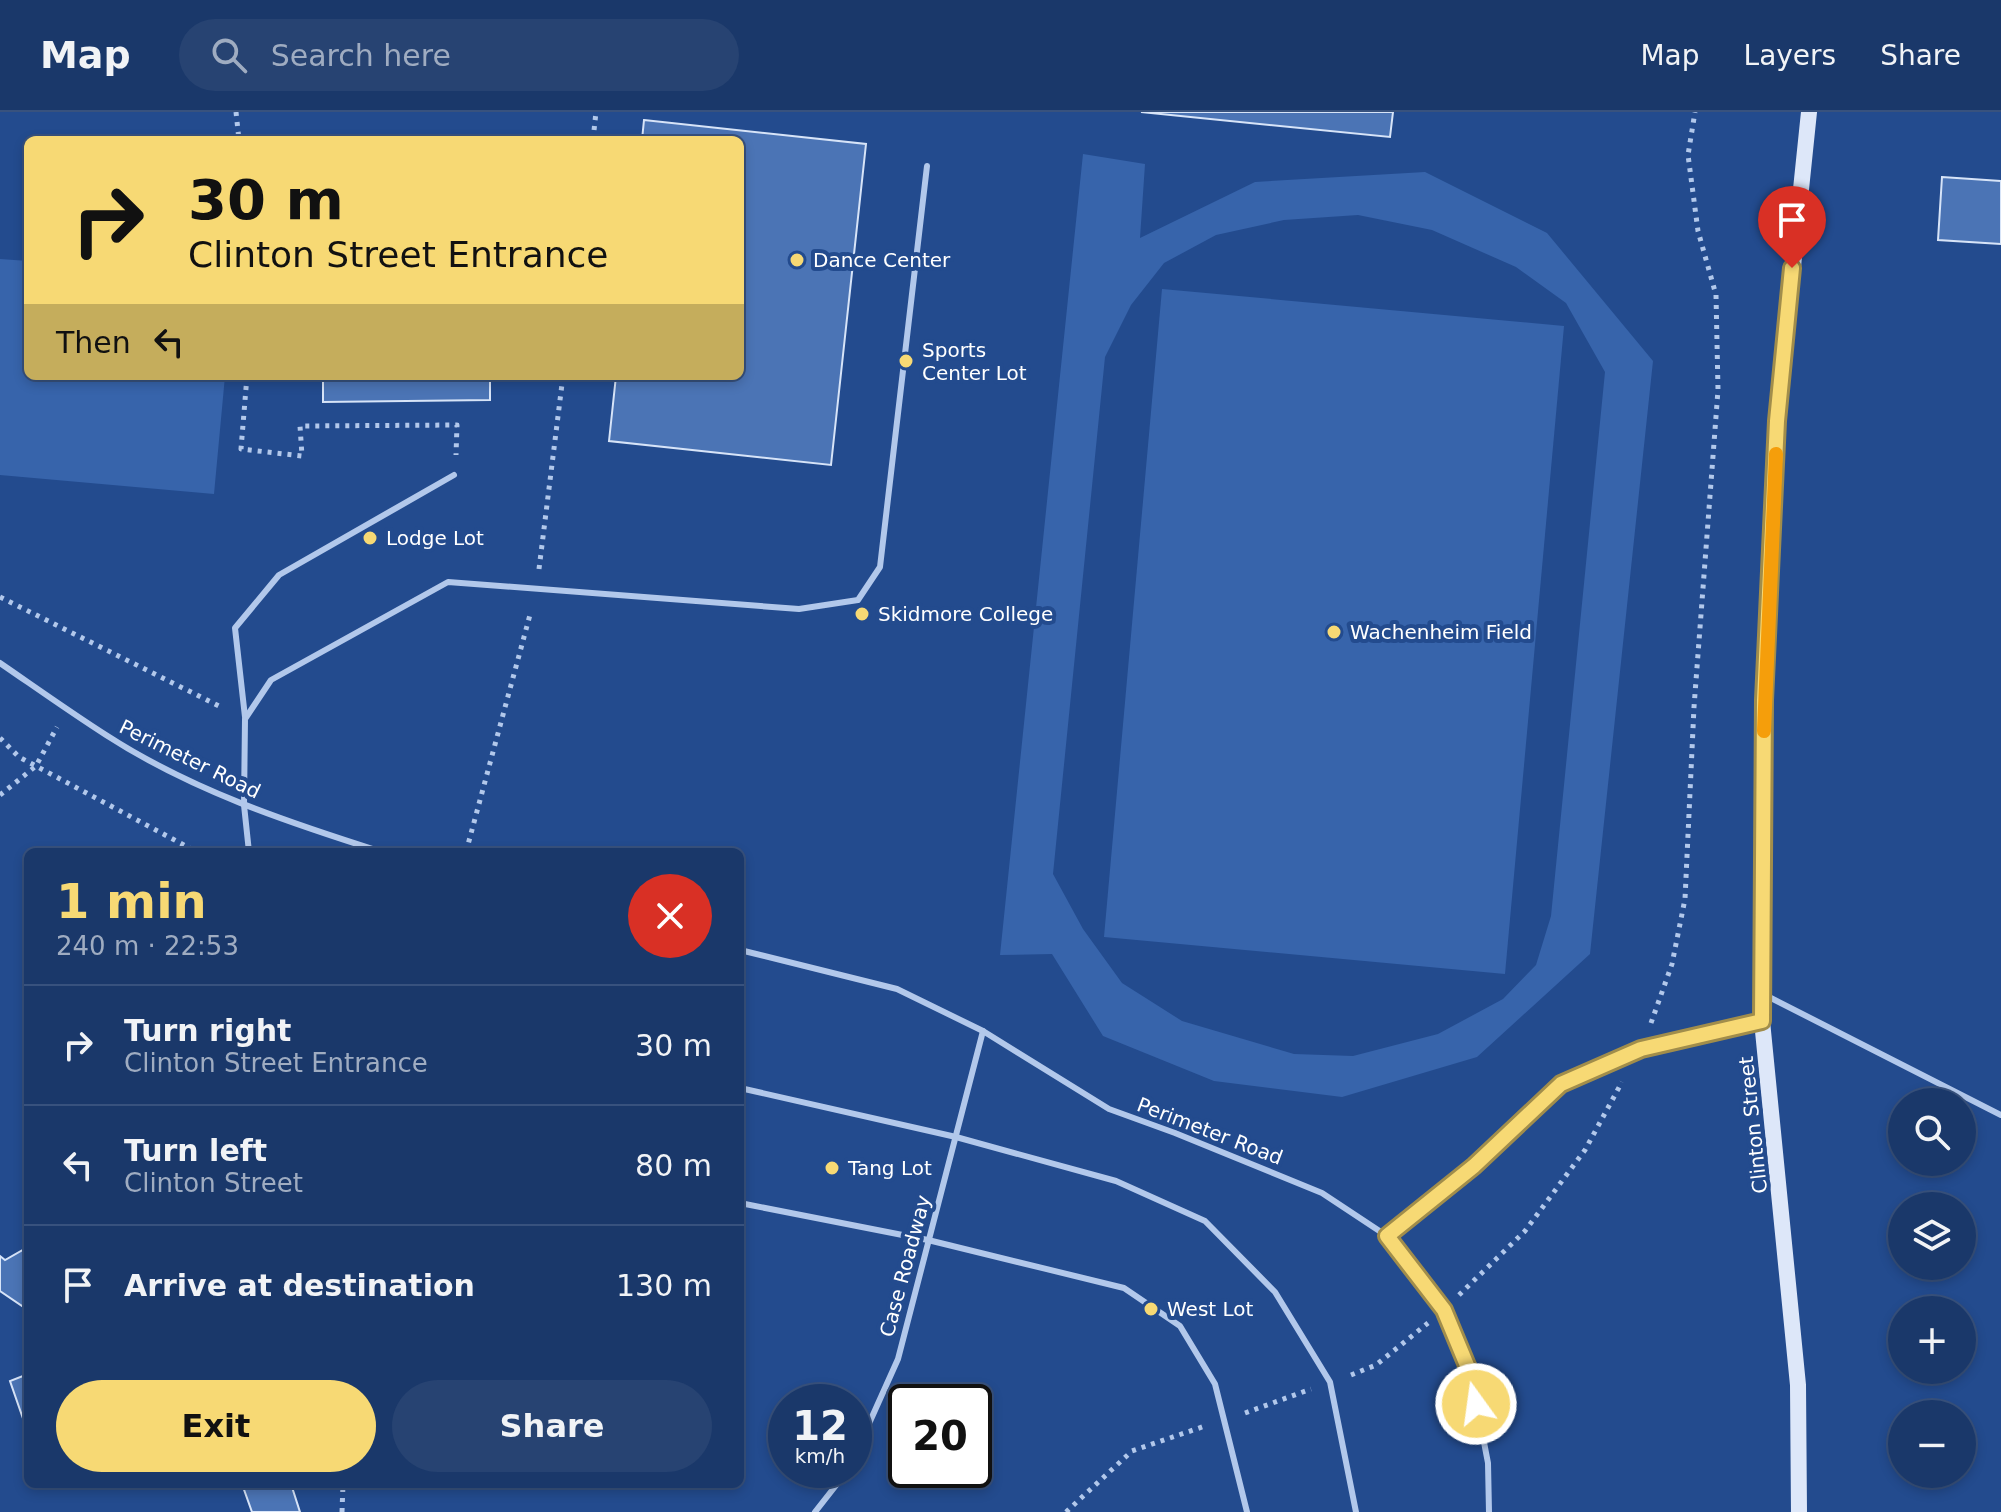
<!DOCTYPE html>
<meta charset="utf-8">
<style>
body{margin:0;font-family:"DejaVu Sans",sans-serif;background:#274372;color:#f1f3f6;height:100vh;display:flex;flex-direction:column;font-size:30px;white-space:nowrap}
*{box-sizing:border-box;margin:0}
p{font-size:26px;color:#9facc1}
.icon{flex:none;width:44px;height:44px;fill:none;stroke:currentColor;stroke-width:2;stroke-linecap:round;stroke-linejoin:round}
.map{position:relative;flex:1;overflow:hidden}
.drawer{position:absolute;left:24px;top:736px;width:720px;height:640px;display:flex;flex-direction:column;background:#1a386a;border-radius:12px;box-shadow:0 4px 12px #0003,0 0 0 2px #38527e}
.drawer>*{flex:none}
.banner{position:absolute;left:24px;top:24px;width:720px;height:244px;border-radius:12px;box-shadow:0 4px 12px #0003,0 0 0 2px #38527e;background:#f7d974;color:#111;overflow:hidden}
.buttons{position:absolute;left:1888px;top:976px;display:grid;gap:16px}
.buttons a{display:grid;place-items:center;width:88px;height:88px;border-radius:50%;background:#1a386a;box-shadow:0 4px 12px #0003,0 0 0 2px #38527e;font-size:40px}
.speed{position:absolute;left:768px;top:1272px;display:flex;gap:16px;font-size:40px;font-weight:700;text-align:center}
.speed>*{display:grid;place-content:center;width:104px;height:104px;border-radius:50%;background:#1a386a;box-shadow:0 4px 12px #0003,0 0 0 2px #38527e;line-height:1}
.speed small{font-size:20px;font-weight:400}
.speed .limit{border:4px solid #111;border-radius:12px;background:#fff;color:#111}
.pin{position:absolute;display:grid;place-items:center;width:68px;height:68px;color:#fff;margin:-82px -34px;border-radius:50% 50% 50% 0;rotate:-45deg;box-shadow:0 0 8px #0007}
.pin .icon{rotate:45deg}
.me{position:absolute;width:88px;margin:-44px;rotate:346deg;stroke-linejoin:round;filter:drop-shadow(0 0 6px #0008)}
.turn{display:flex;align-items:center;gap:28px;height:168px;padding:0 32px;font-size:36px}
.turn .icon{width:104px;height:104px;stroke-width:2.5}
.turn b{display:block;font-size:56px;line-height:68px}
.then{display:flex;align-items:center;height:76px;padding:0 32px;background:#0003;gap:16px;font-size:30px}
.round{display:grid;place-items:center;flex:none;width:84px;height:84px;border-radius:42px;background:#274372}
.head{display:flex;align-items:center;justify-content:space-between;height:136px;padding:0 32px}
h1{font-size:48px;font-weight:600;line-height:60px;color:#f7d974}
.button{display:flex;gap:16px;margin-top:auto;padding:16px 32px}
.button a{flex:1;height:92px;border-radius:48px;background:#f7d974;color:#111;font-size:32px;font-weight:600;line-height:92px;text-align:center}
.button a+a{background:#274372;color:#f1f3f6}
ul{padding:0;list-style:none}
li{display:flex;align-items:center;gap:24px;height:120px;padding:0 32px;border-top:2px solid #38527e}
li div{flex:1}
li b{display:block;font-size:30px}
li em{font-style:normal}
header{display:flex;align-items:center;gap:48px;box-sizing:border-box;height:112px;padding:0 40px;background:#1a386a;border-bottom:2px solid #38527e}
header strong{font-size:38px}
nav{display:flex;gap:44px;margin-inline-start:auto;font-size:28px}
.search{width:560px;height:72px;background:#274372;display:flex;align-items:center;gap:20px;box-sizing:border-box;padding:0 28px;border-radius:44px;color:#9facc1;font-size:30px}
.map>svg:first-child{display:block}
.green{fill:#3764ab;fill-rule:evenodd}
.building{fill:#4b74b5;stroke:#d7e4f8;stroke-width:2}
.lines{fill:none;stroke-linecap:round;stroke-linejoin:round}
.path{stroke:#b2c8eb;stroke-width:5;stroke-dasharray:4 6;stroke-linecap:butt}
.lane{stroke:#b2c8eb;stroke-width:6}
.secondary{stroke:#dde7f9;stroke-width:16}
.route-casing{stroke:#a18d4b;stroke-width:20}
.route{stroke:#f7d974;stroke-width:14}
.slow{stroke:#f59e0b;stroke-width:14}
.poi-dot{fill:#f7d974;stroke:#234b8e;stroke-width:3}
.labels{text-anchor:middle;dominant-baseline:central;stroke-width:8;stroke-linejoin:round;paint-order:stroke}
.poi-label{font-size:20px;fill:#fff;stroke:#234b8e;text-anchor:start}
.street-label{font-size:20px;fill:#fff;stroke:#234b8e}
</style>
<header>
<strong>Map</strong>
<div class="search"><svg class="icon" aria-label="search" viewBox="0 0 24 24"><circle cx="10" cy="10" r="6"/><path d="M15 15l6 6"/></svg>Search here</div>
<nav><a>Map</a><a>Layers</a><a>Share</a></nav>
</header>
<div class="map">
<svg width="2001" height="1400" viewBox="0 0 2001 1400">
<rect width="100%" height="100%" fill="#234b8e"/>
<g class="green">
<path d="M1083,42L1145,52L1140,126L1255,70L1425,60L1547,121L1653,249L1590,842L1477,945L1342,985L1214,969L1103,924L1052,842L1000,843ZM1358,103L1432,118L1516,155L1566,191L1605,260L1551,804L1536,853L1503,887L1438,922L1353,944L1294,942L1182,909L1122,871L1083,817L1053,762L1105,245L1131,193L1164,151L1216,123L1284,108Z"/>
<polygon points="0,147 28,149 28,264 225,264 214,382 0,363"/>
<polygon points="1162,177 1564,214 1505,862 1104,825"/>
</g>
<g class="building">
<polygon points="1141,0 1393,0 1390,25"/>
<polygon points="644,8 866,32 831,353 609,329 616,264 740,264 740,28 642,28"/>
<polygon points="1942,65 2001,69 2001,132 1938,128"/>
<polygon points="288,264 490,264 490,288 323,290 323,269 288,269"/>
<polygon points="28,1135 28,1198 0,1179 0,1144 5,1148"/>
<polygon points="28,1262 28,1321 10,1269"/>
<polygon points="242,1372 291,1372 300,1400 252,1400"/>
</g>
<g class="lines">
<g class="path">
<polyline points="236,0 239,28"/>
<polyline points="593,28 596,0"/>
<polyline points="247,264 241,337 302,344 300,314 457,313 456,343"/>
<polyline points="539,457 563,264"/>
<polyline points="0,485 223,596"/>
<polyline points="0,626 19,645 197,740"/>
<polyline points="0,683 36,654 57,615"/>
<polyline points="466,740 531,499"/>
<polyline points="1651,911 1672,852 1685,787 1694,595 1718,278 1716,183 1698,119 1688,43 1695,0"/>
<polyline points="1459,1183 1525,1119 1585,1038 1622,970"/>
<polyline points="1351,1263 1376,1253 1428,1211"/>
<polyline points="1245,1301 1311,1277"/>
<polyline points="342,1400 343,1372"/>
<polyline points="1066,1400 1132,1339 1205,1314"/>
</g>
<g class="lane">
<path d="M0,551C35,575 70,600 106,623C191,678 287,710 382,740"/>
<polyline points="245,605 235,516 279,463 454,363"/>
<polyline points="249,740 244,693 245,607 271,568 448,470 799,497 858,488 880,455 927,54"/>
<polyline points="740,838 897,877 983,919 1109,997 1175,1021 1322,1081 1387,1124 1444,1198 1471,1263 1488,1351 1489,1400"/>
<polyline points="1765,883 2001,1003"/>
<polyline points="740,976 956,1025 1116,1069 1205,1109 1275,1180 1330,1270 1356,1400"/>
<polyline points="740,1091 928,1128 1124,1176 1180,1214 1215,1272 1247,1400"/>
<polyline points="1387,1124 1474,1054 1561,972 1641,937 1760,910"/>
<polyline points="854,1345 898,1247 983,919"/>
<polyline points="815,1400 848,1358"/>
</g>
<polyline class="secondary" points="1799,1400 1798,1273 1762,909 1764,588 1777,309 1809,0"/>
</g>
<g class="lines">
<g class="route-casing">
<polyline id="route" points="1476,1292 1471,1263 1444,1198 1387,1124 1474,1054 1561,972 1641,937 1762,909 1764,588 1777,309 1792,156"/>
</g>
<use href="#route" class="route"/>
<polyline class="slow" points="1764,619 1776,342"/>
</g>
<g class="poi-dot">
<circle cx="797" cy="148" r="8"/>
<circle cx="906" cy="249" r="8"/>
<circle cx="370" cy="426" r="8"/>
<circle cx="862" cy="502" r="8"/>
<circle cx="1334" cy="520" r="8"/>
<circle cx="832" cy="1056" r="8"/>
<circle cx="1151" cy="1197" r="8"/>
</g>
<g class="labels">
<g class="poi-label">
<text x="813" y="148">Dance Center</text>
<text x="922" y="238">Sports<tspan x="922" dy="23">Center Lot</tspan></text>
<text x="386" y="426">Lodge Lot</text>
<text x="878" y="502">Skidmore College</text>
<text x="1350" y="520">Wachenheim Field</text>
<text x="848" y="1056">Tang Lot</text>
<text x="1167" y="1197">West Lot</text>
</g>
<g class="street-label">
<text transform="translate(190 647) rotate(26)">Perimeter Road</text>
<text transform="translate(1753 1013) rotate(-96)">Clinton Street</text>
<text transform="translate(1210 1019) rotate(21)">Perimeter Road</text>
<text transform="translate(905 1154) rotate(-75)">Case Roadway</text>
</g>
</g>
</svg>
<div class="buttons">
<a><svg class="icon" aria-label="search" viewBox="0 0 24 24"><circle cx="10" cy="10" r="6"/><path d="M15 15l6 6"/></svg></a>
<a><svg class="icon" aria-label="layers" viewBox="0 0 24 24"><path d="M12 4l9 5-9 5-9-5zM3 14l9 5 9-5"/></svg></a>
<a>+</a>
<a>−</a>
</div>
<div class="speed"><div>12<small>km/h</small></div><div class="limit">20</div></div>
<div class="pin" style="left:1792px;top:156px;background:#d93025"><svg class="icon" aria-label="arrive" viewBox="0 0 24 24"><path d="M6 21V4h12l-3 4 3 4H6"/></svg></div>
<svg class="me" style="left:1476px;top:1292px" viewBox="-20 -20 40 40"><circle r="17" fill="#f7d974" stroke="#fff" stroke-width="3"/><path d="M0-11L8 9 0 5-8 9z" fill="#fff"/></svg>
<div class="banner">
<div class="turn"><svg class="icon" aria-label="right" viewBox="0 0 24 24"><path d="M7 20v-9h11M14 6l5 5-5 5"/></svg><div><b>30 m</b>Clinton Street Entrance</div></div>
<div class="then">Then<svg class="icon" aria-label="left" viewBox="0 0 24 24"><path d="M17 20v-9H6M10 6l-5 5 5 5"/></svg></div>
</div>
<section class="drawer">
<div class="head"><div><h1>1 min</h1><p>240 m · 22:53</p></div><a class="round" style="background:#d93025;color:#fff"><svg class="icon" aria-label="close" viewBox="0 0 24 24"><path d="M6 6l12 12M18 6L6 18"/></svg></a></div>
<ul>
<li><svg class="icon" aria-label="right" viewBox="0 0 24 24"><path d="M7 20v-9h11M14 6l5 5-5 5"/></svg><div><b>Turn right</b><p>Clinton Street Entrance</p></div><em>30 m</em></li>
<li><svg class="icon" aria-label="left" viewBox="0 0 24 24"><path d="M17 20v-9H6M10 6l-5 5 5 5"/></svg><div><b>Turn left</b><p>Clinton Street</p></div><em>80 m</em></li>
<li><svg class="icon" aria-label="arrive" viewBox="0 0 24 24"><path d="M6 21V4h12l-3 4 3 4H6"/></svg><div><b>Arrive at destination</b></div><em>130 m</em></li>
</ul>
<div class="button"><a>Exit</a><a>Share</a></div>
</section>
</div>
